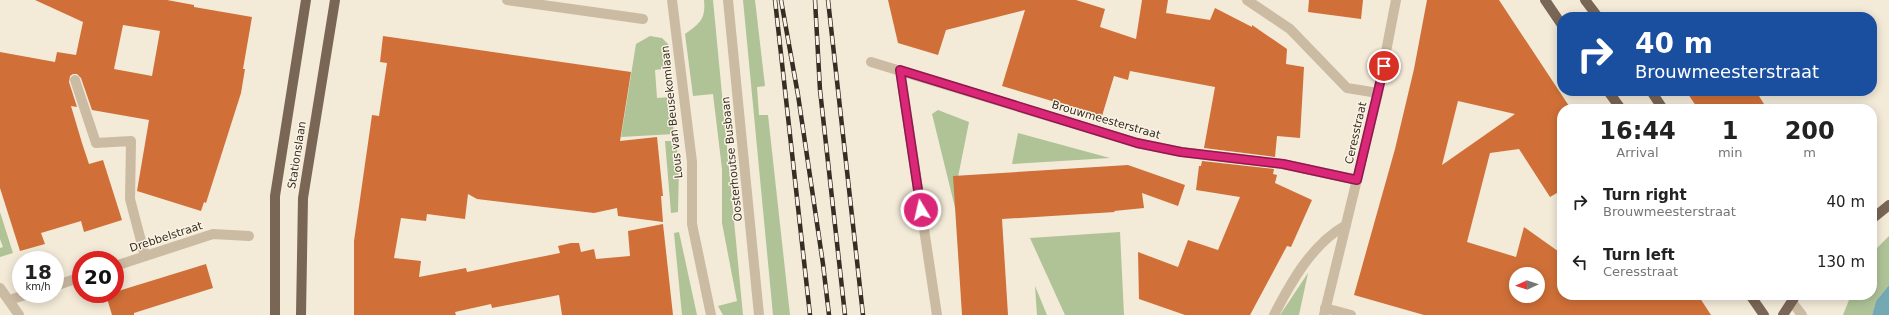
<!DOCTYPE html>
<style>
body{margin:0;font-family:"DejaVu Sans",sans-serif;background:#f6f6f6;color:#222;height:100vh;display:flex;flex-direction:column;font-size:15px;white-space:nowrap}
*{box-sizing:border-box;margin:0}
p{font-size:13px;color:#767676}
.icon{flex:none;width:22px;height:22px;fill:none;stroke:currentColor;stroke-width:2;stroke-linecap:round;stroke-linejoin:round}
.map{position:relative;flex:1;overflow:hidden}
.details{position:absolute;left:1557px;top:104px;width:320px;height:196px;display:flex;flex-direction:column;background:#fff;border-radius:16px;box-shadow:0 2px 10px #0003}
.details>*{flex:none}
.guide{position:absolute;left:1557px;top:12px;width:320px;height:84px;border-radius:16px;box-shadow:0 2px 10px #0003;background:#1a4fa0;color:#fff;overflow:hidden}
.needle{width:26px;rotate:267deg}
.controls{position:absolute;left:1509px;top:267px;display:grid;gap:8px}
.controls a{display:grid;place-items:center;width:36px;height:36px;border-radius:50%;background:#fff;box-shadow:0 2px 10px #0003;font-size:20px}
.speed{position:absolute;left:12px;top:251px;display:flex;gap:8px;font-size:20px;font-weight:700;text-align:center}
.speed>*{display:grid;place-content:center;width:52px;height:52px;border-radius:50%;background:#fff;box-shadow:0 2px 10px #0003;line-height:1}
.speed small{font-size:10px;font-weight:400}
.speed .limit{border:6px solid #d22;background:#fff;color:#111}
.pin{position:absolute;display:grid;place-items:center;width:34px;height:34px;color:#fff;margin:-17px;border:2px solid #fff;border-radius:50%;box-shadow:0 1px 4px #0007}
.me{position:absolute;width:44px;margin:-22px;rotate:351deg;stroke-linejoin:round;filter:drop-shadow(0 0 3px #0008)}
.turn{display:flex;align-items:center;gap:14px;height:84px;padding:0 12px;font-size:18px}
.turn .icon{width:52px;height:52px;stroke-width:2.5}
.turn b{display:block;font-size:28px;line-height:34px}
.eta{display:flex;justify-content:space-evenly;align-items:center;height:68px;text-align:center}
.eta b{font-size:24px;font-weight:700;line-height:28px}
ul{padding:0;list-style:none}
li{display:flex;align-items:center;gap:12px;height:60px;padding:0 12px}
li div{flex:1}
li b{display:block;font-size:15px}
li em{font-style:normal}
.map>svg:first-child{display:block}
.green{fill:#afc397}
.water{fill:#74a8b3}
.building{fill:#d07038;fill-rule:evenodd}
.lines{fill:none;stroke-linecap:round;stroke-linejoin:round}
.minor{stroke:#ccbba3;stroke-width:10}
.major{stroke:#7a6655;stroke-width:10}
.rail-casing{stroke:#362d25;stroke-width:4.5}
.rail{stroke:#fbf3e4;stroke-width:3;stroke-dasharray:9;stroke-linecap:butt}
.route-casing{stroke:#8e194d;stroke-width:10}
.route{stroke:#db2777;stroke-width:7}
.labels{text-anchor:middle;dominant-baseline:central;stroke-width:3;stroke-linejoin:round;paint-order:stroke}
.street-label{font-size:11px;fill:#362d25;stroke:#fbf3e4}
</style>
<div class="map">
<svg width="1889" height="315" viewBox="0 0 1889 315">
<rect width="100%" height="100%" fill="#f3ead8"/>
<g class="green">
<path d="M704,0H713L743,315H723L718,306L737,301L722,223V169L713,94L693,96L685,34C700,23 706,19 704,0Z"/>
<polygon points="743,0 755,0 765,86 757,87 759,115 768,115 790,315 773,315"/>
<polygon points="650,36 662,38 669,45 669,68 655,70 657,98 670,97 674,134 621,137 636,44"/>
<polygon points="938,110 969,122 958,177 962,236 932,114"/>
<polygon points="1018,133 1110,158 1012,164"/>
<polygon points="665,141 676,141 679,164 678,212 671,213"/>
<polygon points="0,212 13,253 0,257 0,248 3,247 0,239"/>
<polygon points="679,232 697,315 682,315 674,233"/>
<polygon points="1120,232 1124,315 1065,315 1030,238"/>
<polygon points="1889,236 1889,285 1876,301 1872,315 1843,315 1849,300 1840,295 1872,295 1872,253"/>
<polygon points="1308,273 1299,315 1280,315"/>
<polygon points="1035,286 1047,315 1037,315"/>
</g>
<polygon class="water" points="1889,285 1889,315 1872,315 1876,301"/>
<g class="building">
<path d="M35,0H167L194,5V7L252,17L243,69H245L241,93L206,203L204,202L201,211L137,191L149,120L92,110L81,78L77,74H73L70,76L69,82L77,107L71,106L82,143L89,164L103,160L122,220L84,232L81,221L41,233L45,244L20,251L0,188V52L55,62L57,52L76,55L83,22ZM123,25L160,31L152,76L114,69Z"/>
<polygon points="888,0 1076,0 1105,9 1100,27 1136,39 1142,0 1168,0 1166,13 1210,20 1215,8 1252,27 1252,25 1287,49 1286,64 1304,67 1300,138 1277,136 1275,157 1204,148 1215,87 1130,71 1128,80 1114,76 1102,116 1002,86 1025,10 946,30 938,55 898,43"/>
<polygon points="1309,0 1363,0 1361,19 1308,12"/>
<path d="M1427,0H1499L1571,109H1562V190L1550,197L1519,149L1490,153L1467,242L1516,257L1524,227L1562,254V295H1698L1711,315H1424L1354,295L1395,149L1414,69ZM1458,101L1515,114L1442,165ZM1516,274H1538V296H1516Z"/>
<polygon points="383,36 631,72 620,141 657,137 663,196 661,196 663,222 618,216 617,208 594,213 477,199 468,194 465,219 427,214 426,221 401,218 394,258 421,261 419,277 466,268 467,272 560,253 558,246 571,243 579,243 581,252 594,249 596,259 630,256 628,231 663,224 673,315 562,315 559,295 492,308 491,304 455,312 456,315 354,315 354,241 372,115 379,116 387,63 380,62"/>
<polygon points="1686,91 1756,91 1767,109 1698,109"/>
<polygon points="1202,161 1274,169 1273,174 1277,175 1275,183 1312,200 1291,247 1287,246 1250,315 1185,315 1139,299 1138,252 1178,267 1188,240 1218,250 1240,197 1196,190 1199,166 1201,166"/>
<polygon points="1128,165 1185,185 1178,206 1142,193 1144,208 1114,211 1115,212 1002,219 1008,315 962,315 953,176"/>
<polygon points="206,264 213,288 134,313 134,315 112,315 106,295 115,294 115,292"/>
</g>
<g class="lines">
<g class="minor">
<polyline points="507,0 643,19"/>
<polyline points="672,0 692,162 692,224 711,315"/>
<polyline points="728,0 759,315"/>
<polyline points="1247,0 1290,29 1347,88 1378,93"/>
<polyline points="871,62 1137,143 1181,152 1283,164 1357,180"/>
<polyline points="900,70 937,315"/>
<polyline points="75,80 96,143 131,141 130,199 145,256"/>
<polyline points="115,266 213,234 249,236"/>
<polyline points="55,286 81,277"/>
<polyline points="0,288 19,315"/>
<polyline points="9,300 29,294"/>
<polyline points="1792,302 1802,315"/>
<polyline points="1325,308 1351,315"/>
<path d="M1274,315C1291,282 1312,244 1346,225"/>
<polyline points="1324,315 1378,93 1396,0"/>
</g>
<g class="major">
<polyline points="1545,0 1562,25"/>
<polyline points="1585,0 1598,17"/>
<polyline points="1608,91 1621,109"/>
<polyline points="1651,91 1663,109"/>
<polyline points="1872,219 1889,205"/>
<polyline points="1750,295 1764,315"/>
<polyline points="275,315 275,196 306,0"/>
<polyline points="301,315 303,198 335,0"/>
<polyline points="1783,315 1796,295"/>
</g>
<g class="rail-casing">
<g id="rail">
<polyline points="775,0 810,315"/>
<polyline points="781,0 798,95 823,264 829,315"/>
<polyline points="815,0 820,90 845,315"/>
<polyline points="828,0 863,315"/>
</g>
</g>
<use href="#rail" class="rail"/>
</g>
<g class="lines">
<g class="route-casing">
<polyline id="route" points="921,210 900,70 1137,143 1181,152 1283,164 1357,180 1384,66"/>
</g>
<use href="#route" class="route"/>
</g>
<g class="labels">
<g class="street-label">
<text transform="translate(672 112) rotate(-96)">Lous van Beusekomlaan</text>
<text transform="translate(1106 120) rotate(16)">Brouwmeesterstraat</text>
<text transform="translate(1356 133) rotate(-77)">Ceresstraat</text>
<text transform="translate(297 155) rotate(-81)">Stationslaan</text>
<text transform="translate(732 159) rotate(-96)">Oosterhoutse Busbaan</text>
<text transform="translate(166 237) rotate(-18)">Drebbelstraat</text>
</g>
</g>
</svg>
<div class="controls">
<a><svg class="needle" viewBox="-14 -14 28 28"><path d="M0-13l5 13h-10z" fill="#e53935"/><path d="M0 13l5-13h-10z" fill="#767676"/></svg></a>
</div>
<div class="speed"><div>18<small>km/h</small></div><div class="limit">20</div></div>
<div class="pin" style="left:1384px;top:66px;background:#d93025"><svg class="icon" aria-label="arrive" viewBox="0 0 24 24"><path d="M6 21V4h12l-3 4 3 4H6"/></svg></div>
<svg class="me" style="left:921px;top:210px" viewBox="-20 -20 40 40"><circle r="17" fill="#db2777" stroke="#fff" stroke-width="3"/><path d="M0-11L8 9 0 5-8 9z" fill="#fff"/></svg>
<div class="guide">
<div class="turn"><svg class="icon" aria-label="right" viewBox="0 0 24 24"><path d="M7 20v-9h11M14 6l5 5-5 5"/></svg><div><b>40 m</b>Brouwmeesterstraat</div></div>
</div>
<section class="details">
<div class="eta">
<div><b>16:44</b><p>Arrival</p></div>
<div><b>1</b><p>min</p></div>
<div><b>200</b><p>m</p></div>
</div>
<ul>
<li><svg class="icon" aria-label="right" viewBox="0 0 24 24"><path d="M7 20v-9h11M14 6l5 5-5 5"/></svg><div><b>Turn right</b><p>Brouwmeesterstraat</p></div><em>40 m</em></li>
<li><svg class="icon" aria-label="left" viewBox="0 0 24 24"><path d="M17 20v-9H6M10 6l-5 5 5 5"/></svg><div><b>Turn left</b><p>Ceresstraat</p></div><em>130 m</em></li>
</ul>
</section>
</div>
